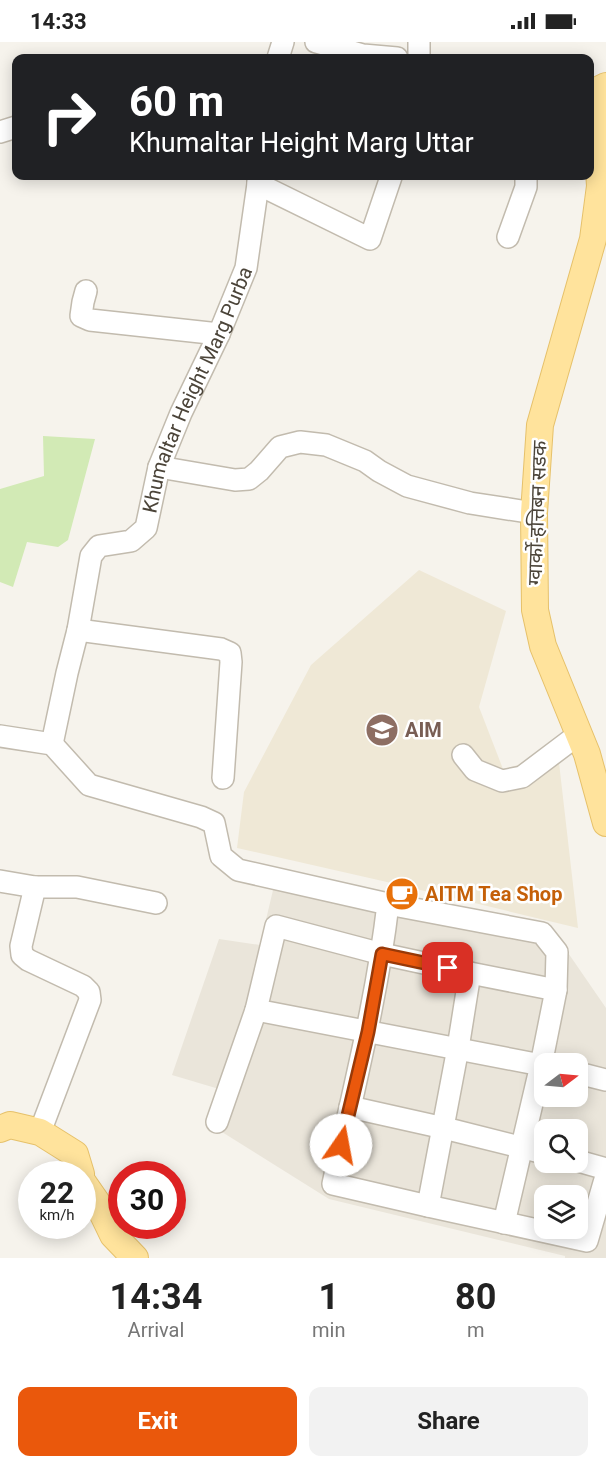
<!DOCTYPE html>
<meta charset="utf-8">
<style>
body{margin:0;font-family:Roboto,"Noto Sans Devanagari",sans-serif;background:#f2f2f2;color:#222;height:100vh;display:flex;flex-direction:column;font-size:22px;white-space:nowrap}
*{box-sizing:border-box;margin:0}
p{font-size:20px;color:#767676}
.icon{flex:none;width:33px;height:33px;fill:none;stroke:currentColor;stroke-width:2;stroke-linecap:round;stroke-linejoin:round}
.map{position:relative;height:1216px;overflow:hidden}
.sheet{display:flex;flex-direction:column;background:#fff;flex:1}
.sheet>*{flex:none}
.banner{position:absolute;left:12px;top:12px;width:582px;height:126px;border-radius:12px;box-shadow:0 3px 15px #0003;background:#202124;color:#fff;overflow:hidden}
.needle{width:39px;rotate:74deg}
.tools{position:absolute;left:534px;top:1011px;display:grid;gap:12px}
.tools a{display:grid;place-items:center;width:54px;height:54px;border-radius:12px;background:#fff;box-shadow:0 3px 15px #0003;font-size:30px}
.speed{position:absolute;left:18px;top:1119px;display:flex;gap:12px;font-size:30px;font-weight:700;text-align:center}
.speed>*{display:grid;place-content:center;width:78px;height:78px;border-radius:50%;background:#fff;box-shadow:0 3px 15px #0003;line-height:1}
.speed small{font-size:15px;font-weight:400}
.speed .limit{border:9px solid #d22;background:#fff;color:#111}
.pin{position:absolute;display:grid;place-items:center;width:51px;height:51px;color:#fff;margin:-26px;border-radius:12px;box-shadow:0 3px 9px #0006}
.me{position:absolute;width:66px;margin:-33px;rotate:12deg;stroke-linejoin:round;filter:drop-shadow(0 0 4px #0008)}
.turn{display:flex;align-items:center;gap:21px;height:126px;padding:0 18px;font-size:27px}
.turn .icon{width:78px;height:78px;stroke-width:2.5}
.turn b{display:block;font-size:42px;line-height:51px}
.eta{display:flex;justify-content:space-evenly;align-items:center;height:102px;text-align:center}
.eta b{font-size:36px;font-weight:700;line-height:42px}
.primary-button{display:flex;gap:12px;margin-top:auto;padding:12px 18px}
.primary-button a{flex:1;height:69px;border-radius:12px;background:#ea580c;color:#fff;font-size:24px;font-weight:700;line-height:69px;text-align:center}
.primary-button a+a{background:#f2f2f2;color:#222}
.status{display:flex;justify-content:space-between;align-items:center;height:42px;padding:0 30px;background:#fff;direction:ltr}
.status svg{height:16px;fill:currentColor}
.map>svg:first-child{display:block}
.residential{fill:#eae5da;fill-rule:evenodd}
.education{fill:#efe8d6}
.green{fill:#d2eab5}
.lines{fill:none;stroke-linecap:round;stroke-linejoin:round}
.minor-casing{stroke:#c2bbae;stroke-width:24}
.major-casing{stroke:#e6c16a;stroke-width:28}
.minor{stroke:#fff;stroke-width:21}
.major{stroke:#ffe39c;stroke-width:26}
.route-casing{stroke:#983908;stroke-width:15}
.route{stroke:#ea580c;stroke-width:10}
.labels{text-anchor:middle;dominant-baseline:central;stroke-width:5;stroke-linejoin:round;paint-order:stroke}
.street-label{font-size:20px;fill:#4b4439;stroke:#fff}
.education-label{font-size:20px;font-weight:bold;fill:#785e54;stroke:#fff;text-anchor:start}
.food-label{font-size:20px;font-weight:bold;fill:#c56008;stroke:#fff;text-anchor:start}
</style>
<div class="status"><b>14:33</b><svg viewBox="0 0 49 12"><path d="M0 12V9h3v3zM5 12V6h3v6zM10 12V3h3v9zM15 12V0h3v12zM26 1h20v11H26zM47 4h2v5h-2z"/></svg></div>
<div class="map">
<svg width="606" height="1216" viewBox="0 0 606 1216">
<rect width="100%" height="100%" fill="#f6f3ec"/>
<path class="residential" d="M278,827L553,889L606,966V1216H565V1214L329,1157L214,1085L219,1047L172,1033L219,897L260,903ZM544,1022H578V1054H544ZM544,1088H578V1120H544ZM544,1154H578V1186H544Z"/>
<polygon class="education" points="419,528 506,569 479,665 503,727 558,712 578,886 387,840 237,806 244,750 311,623"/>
<polygon class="green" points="43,394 95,397 68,498 58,505 27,500 13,545 0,540 0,447 44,434"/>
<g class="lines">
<g class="minor-casing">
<g id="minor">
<polyline points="316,0 363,13 397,16"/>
<polyline points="278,16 283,0"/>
<polyline points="419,16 419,0"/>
<polyline points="0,90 16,85"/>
<polyline points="258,142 370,197 391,135"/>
<polyline points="508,195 526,145 526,134"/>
<polyline points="86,249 83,260 81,274 90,278 219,292"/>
<polyline points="159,425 235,438 249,437 259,429 280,405 300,400 326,403 365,419 379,429 407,444 470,461 534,471"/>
<polyline points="78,588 221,607 230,611 231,620 223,736"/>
<path d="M0,694L52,702L89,743L201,775L214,781L221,814L238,828L388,862C377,957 353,1049 333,1142L428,1164L587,1199L606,1134"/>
<path id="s1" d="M52,702L67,631L78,588L91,514L99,504L131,499L146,486L159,425L181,371L219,292L246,226L258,142V134"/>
<polyline points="463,713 475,728 502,739 522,735 579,692"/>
<polyline points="0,839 35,845 77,845 156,861"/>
<polyline points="35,845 21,904 22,913 28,918 83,944 89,950 90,958 40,1090"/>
<polyline points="388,862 542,891 557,910 556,948"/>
<polyline points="578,1031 606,1038"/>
<polyline points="350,1065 444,1086 544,1111"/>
<polyline points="217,1080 256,968"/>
<polyline points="578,1119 606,1127"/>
<polyline points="428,1164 458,1006 470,931"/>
<polyline points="504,1181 541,1023 556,948 470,931 382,912 276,884 256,968 541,1023 544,1023"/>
</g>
</g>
<g class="major-casing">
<g id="major">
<polyline points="606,44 594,50 600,144 593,197 540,383 534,471 535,568 543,604 587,712 606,781"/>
<polyline points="0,1087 10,1083 40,1090 75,1112 81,1132"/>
<polyline points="82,1139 98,1162 113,1193 135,1216"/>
</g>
</g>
<use href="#minor" class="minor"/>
<use href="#major" class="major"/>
</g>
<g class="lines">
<g class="route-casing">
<polyline id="route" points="341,1103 368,990 382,912 448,926"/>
</g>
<use href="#route" class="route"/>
</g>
<defs>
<g id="university-disc" transform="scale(1.725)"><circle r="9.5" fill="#8d6e63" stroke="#fff"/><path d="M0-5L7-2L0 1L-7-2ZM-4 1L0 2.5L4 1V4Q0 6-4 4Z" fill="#fff"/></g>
<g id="cafe-disc" transform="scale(1.725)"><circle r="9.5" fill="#e8710a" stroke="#fff"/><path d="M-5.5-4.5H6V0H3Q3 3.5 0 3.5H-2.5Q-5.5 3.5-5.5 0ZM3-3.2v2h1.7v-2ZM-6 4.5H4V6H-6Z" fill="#fff"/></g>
</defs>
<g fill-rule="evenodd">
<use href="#university-disc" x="382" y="688"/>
<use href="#cafe-disc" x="402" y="852"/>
</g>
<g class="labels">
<g class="street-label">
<text stroke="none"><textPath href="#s1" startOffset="405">Khumaltar Height Marg Purba</textPath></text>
<text transform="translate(537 471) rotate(-88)">ग्वार्को-हत्तिबन सडक</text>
</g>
<g class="education-label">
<text x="405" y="688">AIM</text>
</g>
<g class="food-label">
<text x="425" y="852">AITM Tea Shop</text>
</g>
</g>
</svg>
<div class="tools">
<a><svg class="needle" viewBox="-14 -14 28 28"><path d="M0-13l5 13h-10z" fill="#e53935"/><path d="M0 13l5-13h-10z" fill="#767676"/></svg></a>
<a><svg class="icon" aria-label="search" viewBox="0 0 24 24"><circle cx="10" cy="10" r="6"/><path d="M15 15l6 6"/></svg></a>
<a><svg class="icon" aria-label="layers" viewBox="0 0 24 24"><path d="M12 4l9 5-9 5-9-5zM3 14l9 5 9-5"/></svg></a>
</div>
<div class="speed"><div>22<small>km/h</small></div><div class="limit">30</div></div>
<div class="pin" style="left:448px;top:926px;background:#d93025"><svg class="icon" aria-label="arrive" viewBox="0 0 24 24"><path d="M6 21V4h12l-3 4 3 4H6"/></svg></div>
<svg class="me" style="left:341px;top:1103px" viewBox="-20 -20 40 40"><circle r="19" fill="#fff"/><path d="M0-13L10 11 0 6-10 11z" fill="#ea580c"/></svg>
<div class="banner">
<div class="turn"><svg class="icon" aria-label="right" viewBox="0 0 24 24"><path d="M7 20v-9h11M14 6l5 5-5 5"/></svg><div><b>60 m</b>Khumaltar Height Marg Uttar</div></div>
</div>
</div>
<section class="sheet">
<div class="eta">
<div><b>14:34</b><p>Arrival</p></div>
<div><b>1</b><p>min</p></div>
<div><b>80</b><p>m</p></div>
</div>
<div class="primary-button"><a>Exit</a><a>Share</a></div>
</section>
